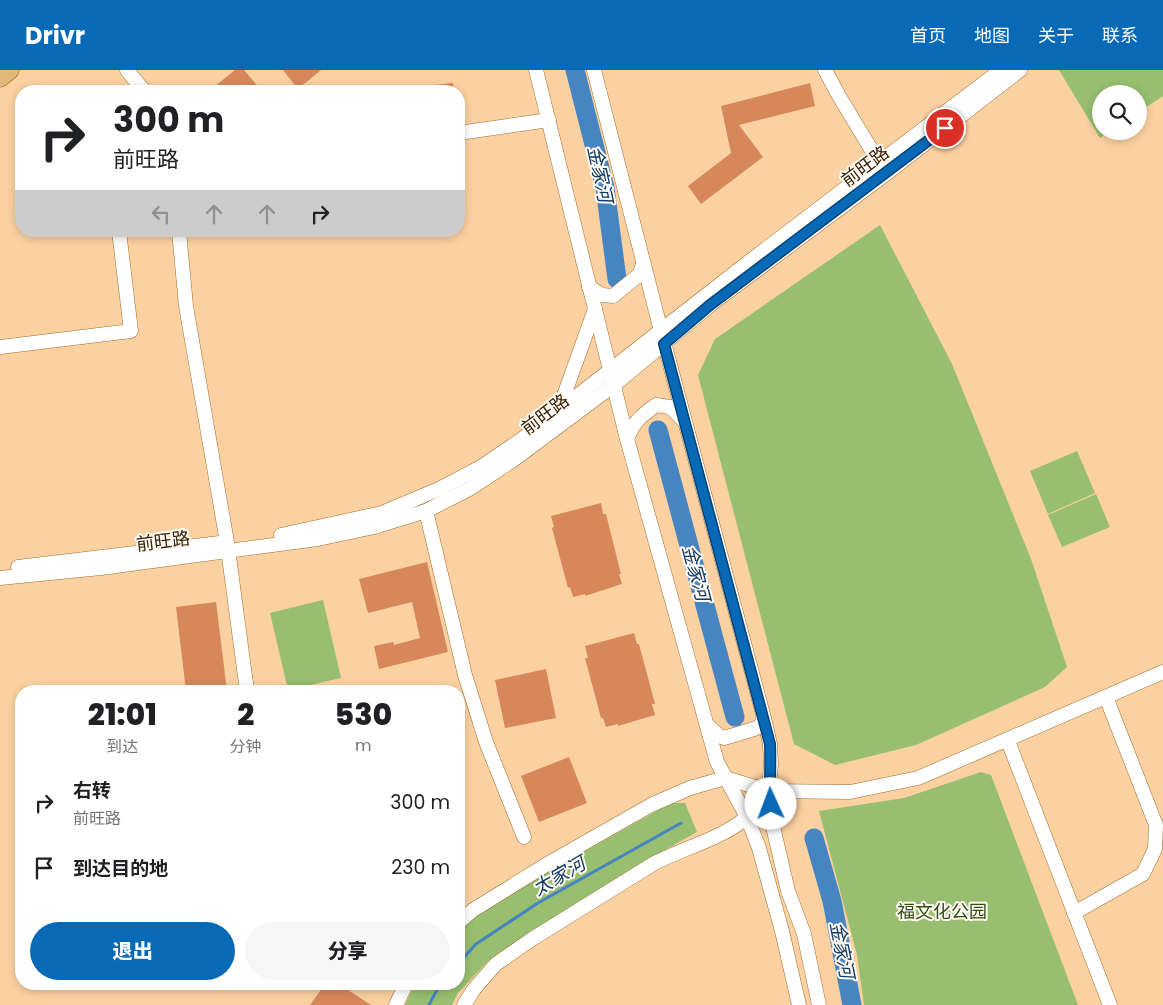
<!DOCTYPE html>
<html lang="zh">
<meta charset="utf-8">
<style>
body{margin:0;font-family:Poppins,"Noto Sans SC",sans-serif;background:#f6f6f6;color:#202124;height:100vh;display:flex;flex-direction:column;font-size:19px;white-space:nowrap}
*{box-sizing:border-box;margin:0}
p{font-size:16px;color:#757577}
.icon{flex:none;width:28px;height:28px;fill:none;stroke:currentColor;stroke-width:2;stroke-linecap:round;stroke-linejoin:round}
.map{position:relative;flex:1;overflow:hidden}
.details{position:absolute;left:15px;top:615px;width:450px;height:305px;display:flex;flex-direction:column;background:#fff;border-radius:20px;box-shadow:0 2px 8px #0003}
.details>*{flex:none}
.hud{position:absolute;left:15px;top:15px;width:450px;height:152px;border-radius:20px;box-shadow:0 2px 8px #0003;background:#fff;color:#202124;overflow:hidden}
.tools{position:absolute;left:1092px;top:15px;display:grid;gap:10px}
.tools a{display:grid;place-items:center;width:55px;height:55px;border-radius:50%;background:#fff;box-shadow:0 2px 8px #0003;font-size:25px}
.pin{position:absolute;display:grid;place-items:center;width:42px;height:42px;color:#fff;margin:-21px;border:2px solid #fff;border-radius:50%;box-shadow:0 1px 5px #0007}
.me{position:absolute;width:55px;margin:-28px;rotate:358deg;stroke-linejoin:round;filter:drop-shadow(0 0 4px #0008)}
.turn{display:flex;align-items:center;gap:18px;height:105px;padding:0 15px;font-size:22px}
.turn .icon{width:65px;height:65px;stroke-width:2.5}
.turn b{display:block;font-size:35px;line-height:42px}
.lanes{display:flex;align-items:center;height:48px;padding:0 15px;background:#0003;justify-content:center;gap:25px;direction:ltr}
.lanes .off{opacity:.35}
.eta{display:flex;justify-content:space-evenly;align-items:center;height:85px;text-align:center}
.eta b{font-size:30px;font-weight:800;line-height:35px}
.button{display:flex;gap:10px;margin-top:auto;padding:10px 15px}
.button a{flex:1;height:58px;border-radius:30px;background:#0869b6;color:#fff;font-size:20px;font-weight:800;line-height:58px;text-align:center}
.button a+a{background:#f6f6f6;color:#202124}
ul{padding:0;list-style:none}
li{display:flex;align-items:center;gap:15px;height:65px;padding:0 15px}
li div{flex:1}
li b{display:block;font-size:19px}
li em{font-style:normal}
header{display:flex;align-items:center;gap:30px;box-sizing:border-box;height:70px;padding:0 25px;background:#0869b6;color:#fff}
header strong{font-size:24px}
nav{display:flex;gap:28px;margin-inline-start:auto;font-size:18px}
.map>svg:first-child{display:block}
.green{fill:#97bf6f}
.lines{fill:none;stroke-linecap:round;stroke-linejoin:round}
.stream{stroke:#4684c2;stroke-width:3}
.river{stroke:#4684c2;stroke-width:19}
.building{fill:#d7885a}
.minor-casing{stroke:#9e6e31;stroke-width:15}
.major-casing{stroke:#996417;stroke-width:19}
.minor{stroke:#fff;stroke-width:14}
.major{stroke:#e2b879;stroke-width:18}
.route-casing{stroke:#054476;stroke-width:12}
.route{stroke:#0869b6;stroke-width:9}
.labels{text-anchor:middle;dominant-baseline:central;stroke-width:4;stroke-linejoin:round;paint-order:stroke}
.street-label{font-size:18px;fill:#362208;stroke:#fff9f3}
.park-label{font-size:18px;fill:#334c14;stroke:#fff9f3}
.water-label{font-size:19px;font-style:italic;fill:#0f3c66;stroke:#fff9f3}
</style>
<header>
<strong>Drivr</strong>
<nav><a>首页</a><a>地图</a><a>关于</a><a>联系</a></nav>
</header>
<div class="map">
<svg width="1163" height="935" viewBox="0 0 1163 935">
<rect width="100%" height="100%" fill="#fbd1a1"/>
<g class="green">
<polygon points="1059,0 1163,0 1163,26 1139,42 1139,24 1101,24 1101,61 1110,61 1100,68"/>
<polygon points="880,155 952,294 1031,489 1067,597 1045,617 916,675 835,695 794,674 698,305 715,269"/>
<polygon points="1077,381 1095,423 1048,444 1030,401"/>
<polygon points="1096,424 1110,457 1062,477 1048,445"/>
<polygon points="323,530 341,608 288,620 270,543"/>
<polygon points="981,702 991,705 1078,935 864,935 857,885 819,741 904,728"/>
<polygon points="671,733 685,733 697,762 661,782 489,890 458,923 452,935 405,935 415,914 459,914 459,860 467,852 526,814"/>
</g>
<g class="lines">
<g class="stream">
<polyline points="459,893 476,874 538,833 681,753"/>
<polyline points="429,935 440,914"/>
</g>
<g class="river">
<polyline points="575,0 605,118 617,209"/>
<polyline points="658,360 735,647"/>
<polyline points="814,768 832,831 852,935"/>
</g>
</g>
<g class="building">
<polygon points="235,0 244,0 262,21 209,21"/>
<polygon points="283,0 321,0 298,19"/>
<polygon points="453,13 454,21 427,21 426,16"/>
<polygon points="810,13 815,36 739,55 763,87 701,134 688,116 731,83 721,36"/>
<polygon points="601,433 603,444 606,444 621,504 619,504 622,514 585,526 585,524 573,527 570,517 568,518 552,458 554,457 551,446"/>
<polygon points="427,492 448,582 379,599 374,576 393,572 394,575 420,568 412,532 368,543 359,509"/>
<polygon points="216,532 227,621 186,621 176,537"/>
<polygon points="634,563 637,574 639,574 655,634 652,634 655,645 618,656 618,654 606,657 603,648 601,648 585,588 588,588 585,576"/>
<polygon points="546,599 556,648 505,658 495,610"/>
<polygon points="569,687 587,733 539,752 521,706"/>
<polygon points="325,914 339,914 371,935 310,935"/>
</g>
<g class="lines">
<g class="minor-casing">
<g id="minor">
<polyline points="127,0 144,21"/>
<polyline points="536,0 627,369 717,692 747,747 759,778 782,861 799,935"/>
<polyline points="594,0 661,261 764,648 770,674 771,693 769,721 774,761 788,821 804,864 819,935"/>
<polyline points="825,0 839,26 883,99"/>
<polyline points="459,63 549,50"/>
<polyline points="179,161 186,236 227,472 247,621"/>
<polyline points="589,217 602,225 613,226 640,204 643,193"/>
<polyline points="0,277 131,261 119,161"/>
<polyline points="558,342 595,239"/>
<path d="M627,369C634,351 641,346 656,335L670,337L684,351"/>
<polyline points="426,441 465,605 486,672 524,767"/>
<polyline points="281,465 382,443 439,419 481,397 522,369 750,191 1001,0"/>
<polyline points="18,497 220,473"/>
<polyline points="0,508 101,498 318,469 374,457 426,441 471,418 516,388 614,315 710,235 886,104 1020,0"/>
<polyline points="707,655 718,665 724,668 754,659 760,656 764,648"/>
<polyline points="1008,671 1110,935"/>
<polyline points="1074,843 1143,804 1155,779 1156,755 1106,627"/>
<polyline points="459,852 473,840 549,793 651,735 690,718 725,708 769,721 850,722 918,708 1163,602"/>
<polyline points="396,935 406,914"/>
<path d="M464,935L474,919L496,894L532,869L653,794C682,778 722,769 747,747C755,740 762,729 769,721"/>
</g>
</g>
<g class="major-casing">
<polyline id="major" points="0,8 10,0"/>
</g>
<use href="#minor" class="minor"/>
<use href="#major" class="major"/>
</g>
<g class="lines">
<g class="route-casing">
<path id="route" d="M771,734C769,714 771,694 770,674L664,274L710,235L945,58"/>
</g>
<use href="#route" class="route"/>
</g>
<g class="labels">
<g class="street-label">
<text transform="translate(865 96) rotate(-37)">前旺路</text>
<text transform="translate(545 344) rotate(-37)">前旺路</text>
<text transform="translate(163 471) rotate(-7)">前旺路</text>
</g>
<g class="park-label">
<text x="942" y="841">福文化公园</text>
</g>
<g class="water-label">
<text transform="translate(600 104) rotate(78)">金家河</text>
<text transform="translate(696 503) rotate(75)">金家河</text>
<text transform="translate(559 806) rotate(-30)">太家河</text>
<text transform="translate(842 880) rotate(79)">金家河</text>
</g>
</g>
</svg>
<div class="tools">
<a><svg class="icon" aria-label="search" viewBox="0 0 24 24"><circle cx="10" cy="10" r="6"/><path d="M15 15l6 6"/></svg></a>
</div>
<div class="pin" style="left:945px;top:58px;background:#d93025"><svg class="icon" aria-label="arrive" viewBox="0 0 24 24"><path d="M6 21V4h12l-3 4 3 4H6"/></svg></div>
<svg class="me" style="left:771px;top:734px" viewBox="-20 -20 40 40"><circle r="19" fill="#fff"/><path d="M0-13L10 11 0 6-10 11z" fill="#0869b6"/></svg>
<div class="hud">
<div class="turn"><svg class="icon" aria-label="right" viewBox="0 0 24 24"><path d="M7 20v-9h11M14 6l5 5-5 5"/></svg><div><b>300 m</b>前旺路</div></div>
<div class="lanes"><svg class="icon off" aria-label="left" viewBox="0 0 24 24"><path d="M17 20v-9H6M10 6l-5 5 5 5"/></svg><svg class="icon off" aria-label="ahead" viewBox="0 0 24 24"><path d="M12 20V5M6 11l6-6 6 6"/></svg><svg class="icon off" aria-label="ahead" viewBox="0 0 24 24"><path d="M12 20V5M6 11l6-6 6 6"/></svg><svg class="icon" aria-label="right" viewBox="0 0 24 24"><path d="M7 20v-9h11M14 6l5 5-5 5"/></svg></div>
</div>
<section class="details">
<div class="eta">
<div><b>21:01</b><p>到达</p></div>
<div><b>2</b><p>分钟</p></div>
<div><b>530</b><p>m</p></div>
</div>
<ul>
<li><svg class="icon" aria-label="right" viewBox="0 0 24 24"><path d="M7 20v-9h11M14 6l5 5-5 5"/></svg><div><b>右转</b><p>前旺路</p></div><em>300 m</em></li>
<li><svg class="icon" aria-label="arrive" viewBox="0 0 24 24"><path d="M6 21V4h12l-3 4 3 4H6"/></svg><div><b>到达目的地</b></div><em>230 m</em></li>
</ul>
<div class="button"><a>退出</a><a>分享</a></div>
</section>
</div>
